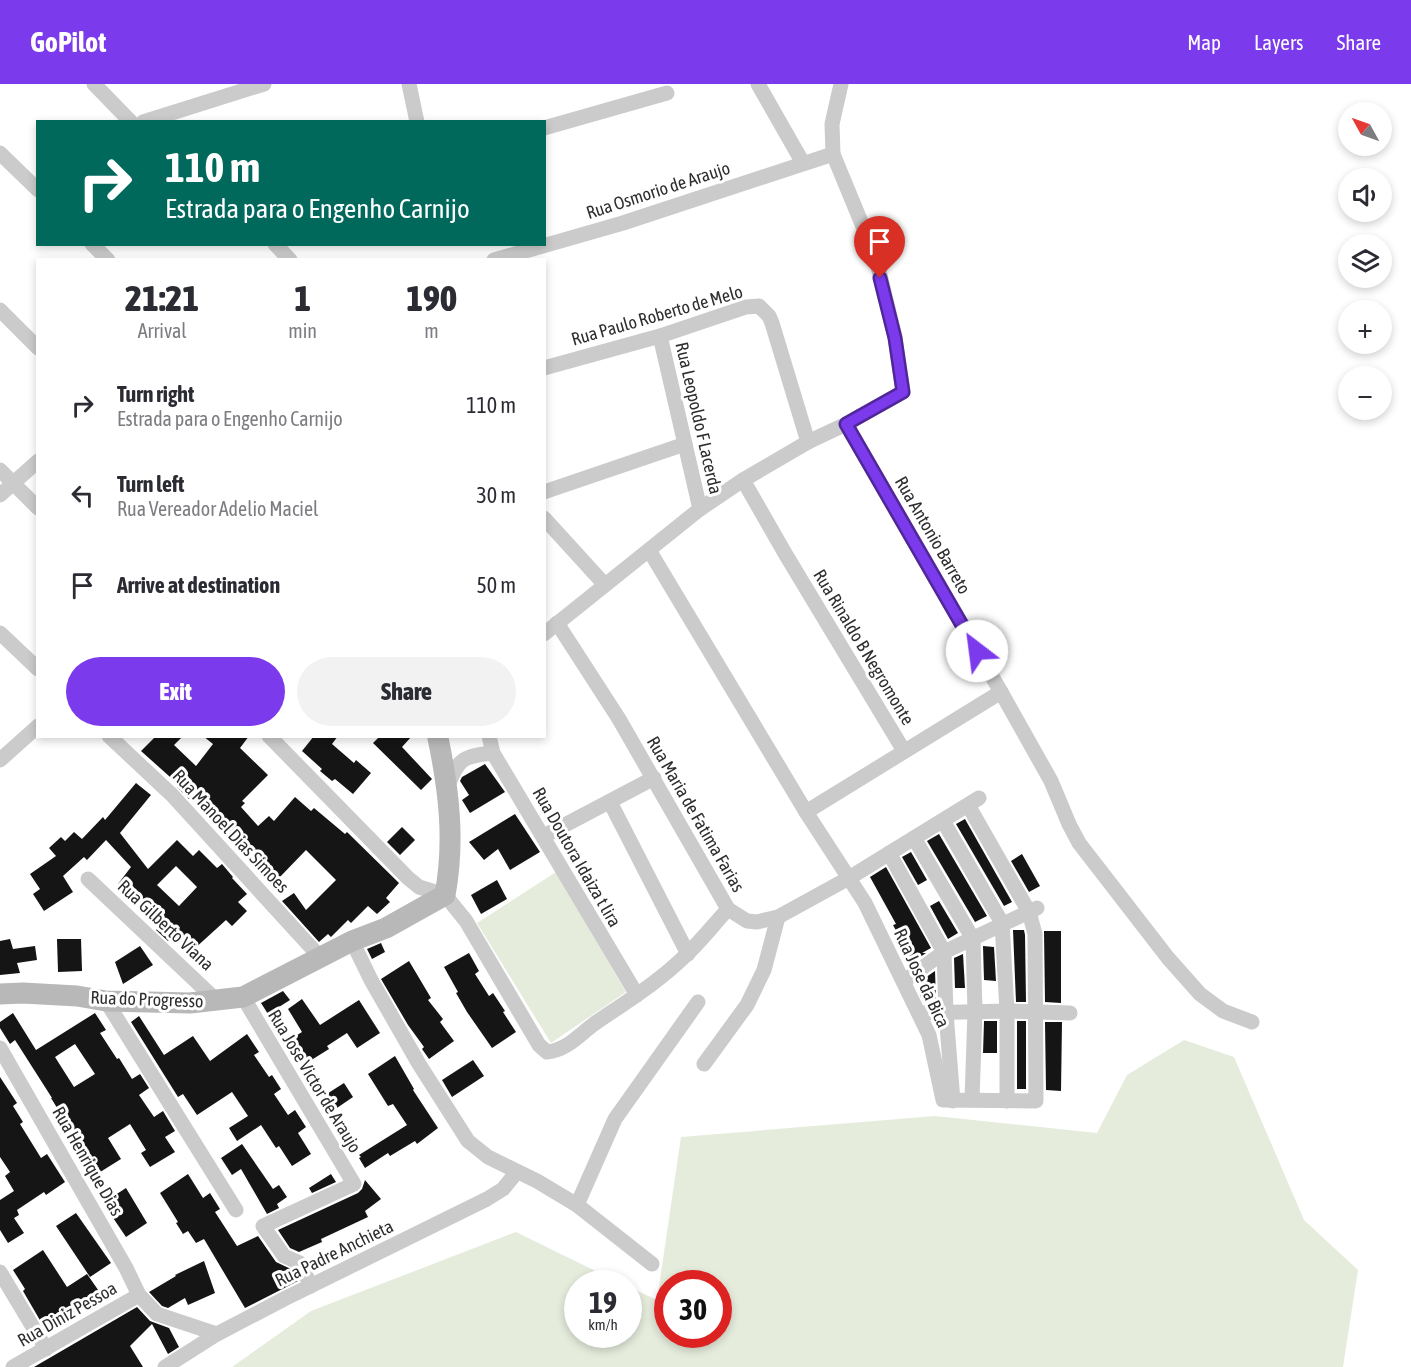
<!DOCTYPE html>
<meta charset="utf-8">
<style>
body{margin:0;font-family:"Asap Condensed",sans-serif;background:#f2f2f3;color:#2b2b33;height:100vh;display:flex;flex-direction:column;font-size:22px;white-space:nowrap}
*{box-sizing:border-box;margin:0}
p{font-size:20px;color:#7c7c81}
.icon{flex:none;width:33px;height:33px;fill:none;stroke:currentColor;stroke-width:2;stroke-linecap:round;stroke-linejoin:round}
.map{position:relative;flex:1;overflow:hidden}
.drawer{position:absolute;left:36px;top:174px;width:510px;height:480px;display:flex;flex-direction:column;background:#fff;border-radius:0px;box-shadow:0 3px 9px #0003}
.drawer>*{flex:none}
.guide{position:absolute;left:36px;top:36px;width:510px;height:126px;border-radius:0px;box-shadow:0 3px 9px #0003;background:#00695c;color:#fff;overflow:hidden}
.needle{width:39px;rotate:310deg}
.buttons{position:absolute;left:1338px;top:18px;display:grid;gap:12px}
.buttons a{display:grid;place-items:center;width:54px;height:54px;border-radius:50%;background:#fff;box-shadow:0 3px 9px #0003;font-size:30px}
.speed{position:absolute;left:564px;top:1186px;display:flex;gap:12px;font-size:30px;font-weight:700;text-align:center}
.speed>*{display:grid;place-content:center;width:78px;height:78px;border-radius:50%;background:#fff;box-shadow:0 3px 9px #0003;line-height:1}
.speed small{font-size:15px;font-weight:400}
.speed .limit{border:9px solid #d22;background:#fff;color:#111}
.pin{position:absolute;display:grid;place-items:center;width:51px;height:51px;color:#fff;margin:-62px -26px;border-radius:50% 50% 50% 0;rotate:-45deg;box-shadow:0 0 6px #0007}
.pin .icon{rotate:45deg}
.me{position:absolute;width:66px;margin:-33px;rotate:330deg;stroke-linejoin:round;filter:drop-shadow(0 0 4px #0008)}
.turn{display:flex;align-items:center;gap:21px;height:126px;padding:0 30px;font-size:27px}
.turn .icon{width:78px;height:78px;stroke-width:2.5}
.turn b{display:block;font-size:42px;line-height:51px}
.eta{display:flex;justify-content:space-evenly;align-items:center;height:102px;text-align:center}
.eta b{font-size:36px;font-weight:800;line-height:42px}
.button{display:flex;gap:12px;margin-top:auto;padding:12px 30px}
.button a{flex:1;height:69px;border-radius:36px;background:#7c3aed;color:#fff;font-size:24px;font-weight:800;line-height:69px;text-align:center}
.button a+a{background:#f2f2f3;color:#2b2b33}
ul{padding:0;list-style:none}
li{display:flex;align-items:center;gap:18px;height:90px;padding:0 30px}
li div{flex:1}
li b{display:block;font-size:22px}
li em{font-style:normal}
header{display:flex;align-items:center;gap:36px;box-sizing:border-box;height:84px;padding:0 30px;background:#7c3aed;color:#fff}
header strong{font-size:28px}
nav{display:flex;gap:33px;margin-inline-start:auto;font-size:21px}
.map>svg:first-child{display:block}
.green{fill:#e5ecdc;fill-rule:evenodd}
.building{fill:#151515;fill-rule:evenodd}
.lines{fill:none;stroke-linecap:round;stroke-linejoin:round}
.street{stroke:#cbcbcb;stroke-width:15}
.secondary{stroke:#b8b8b8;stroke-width:21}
.route-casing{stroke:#51269a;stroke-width:15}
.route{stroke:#7c3aed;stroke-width:10}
.labels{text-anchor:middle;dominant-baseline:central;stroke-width:6;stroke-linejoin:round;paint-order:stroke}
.street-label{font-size:18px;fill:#2e2e2e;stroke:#fff}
</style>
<header>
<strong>GoPilot</strong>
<nav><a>Map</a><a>Layers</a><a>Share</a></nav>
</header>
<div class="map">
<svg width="1411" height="1283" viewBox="0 0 1411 1283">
<rect width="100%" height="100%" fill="#fff"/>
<g class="green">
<polygon points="556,788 626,908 551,959 477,839"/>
<path d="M1184,956L1234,973L1304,1136L1358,1186L1343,1283H232L311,1227L516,1148L622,1200H578V1251H628L629,1203L657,1216L681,1053L935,1032L1097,1049L1127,991ZM668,1200H718V1251H668Z"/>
</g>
<g class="building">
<polygon points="156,652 183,652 174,661 196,682 213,660 203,652 249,652 240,664 268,691 242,717 245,719 241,723 258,742 269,732 274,737 295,713 311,727 314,724 345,750 347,748 399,799 386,814 390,818 377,830 368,822 351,839 348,836 331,853 328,850 319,858 282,817 294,809 306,826 336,796 306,766 278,795 192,712 189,715 177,703 179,701 141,667"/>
<polygon points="314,652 338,652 332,660 354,679 356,676 371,689 353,710 335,695 332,697 320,687 322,685 302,667"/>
<polygon points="380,652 412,652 402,663 432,695 421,706 373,659"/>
<polygon points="485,680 505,708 470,729 462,716 469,711 460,697 462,693"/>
<path d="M136,699L151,711L120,749L148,785L177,756L193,772L199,766L217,784L222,780L233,793L232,794L247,810L238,818L247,827L232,842L226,836L193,866L179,850L176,852L174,850L168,857L156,846L163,839L129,806L128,808L118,800L131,783L106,756L87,776L84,773L63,792L73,808L44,827L33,810L40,805L30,790L56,772L49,764L61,753L65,757L74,748L82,755L103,733L105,736ZM176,782L197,803L179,822L157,801Z"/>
<polygon points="515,730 540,768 510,786 498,765 484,776 469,758"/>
<polygon points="965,735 1012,818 1004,822 956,740"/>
<polygon points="402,743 415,756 400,771 387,758"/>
<polygon points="939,750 987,832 975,838 927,757"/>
<polygon points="911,768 927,796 918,801 902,773"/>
<polygon points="1022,770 1040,802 1029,808 1011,777"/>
<polygon points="886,783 931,864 922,869 926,869 913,878 893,841 896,840 870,793"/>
<polygon points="497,796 507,815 481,830 471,811"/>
<polygon points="939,817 958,849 948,855 930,822"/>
<polygon points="1013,846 1024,846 1025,851 1026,918 1016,918"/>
<polygon points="1044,847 1061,847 1061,919 1045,918"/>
<polygon points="10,855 13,865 35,862 37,876 17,879 20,889 0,891 0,857"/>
<polygon points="57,855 81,855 82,887 58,888"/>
<polygon points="381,859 385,868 372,875 367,865"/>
<polygon points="140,862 153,881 123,900 115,878"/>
<polygon points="983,862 994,863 996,897 984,896"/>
<polygon points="469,869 479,887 475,890 489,912 493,909 505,927 503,928 516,948 492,964 467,928 456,909 458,908 444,883"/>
<polygon points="963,870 965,904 955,904 954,874"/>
<polygon points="409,877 431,914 428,916 443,935 440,938 454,957 429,975 422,965 424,963 408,941 381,895"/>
<polygon points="935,887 936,919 924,919 919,909 919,898"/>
<polygon points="283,907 290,916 268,930 261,919"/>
<polygon points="302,915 320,941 359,916 380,949 357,964 347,949 327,962 329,965 305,980 289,956 302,948 288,925"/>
<path d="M13,929L36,966L95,929L106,946L100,949L117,975L119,974L132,995L140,990L149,1004L139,1011L154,1033L163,1027L175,1047L165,1053L175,1068L150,1083L141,1069L146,1066L130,1040L108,1054L121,1075L97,1090L80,1065L78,1067L71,1056L74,1054L60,1033L62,1032L51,1014H52L15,956L10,960L0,944V938ZM75,960L95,990L74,1003L55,973Z"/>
<polygon points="139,932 164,971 193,952 210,977 247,950 259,968 254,971 269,993 272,991 281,1005 274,1010 288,1031 295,1026 306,1043 298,1049 311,1070 292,1082 279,1062 276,1064 261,1041 237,1057 229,1044 248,1032 232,1008 197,1031 183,1010 178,1013 131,938"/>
<polygon points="984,937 997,937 997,969 983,969"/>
<rect x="1017" y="937" width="9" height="68"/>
<polygon points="1045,938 1062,938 1061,1007 1046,1006"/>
<polygon points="395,972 414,1005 413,1006 438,1044 417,1060 415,1057 390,1072 388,1069 365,1084 359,1074 361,1073 359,1071 407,1041 393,1020 388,1022 368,990"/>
<polygon points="473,976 484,992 452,1013 442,996"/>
<polygon points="0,993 17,1019 13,1022 23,1038 20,1040 41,1074 47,1070 65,1098 46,1111 44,1108 17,1126 19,1131 14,1134 24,1149 8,1159 0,1146 0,1116 14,1107 5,1092 10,1088 0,1073"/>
<polygon points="344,999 353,1013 331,1028 322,1013"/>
<polygon points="242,1060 273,1105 279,1101 287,1113 277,1120 279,1124 267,1130 241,1085 232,1091 221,1074"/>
<polygon points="188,1090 203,1114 210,1109 220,1125 215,1128 237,1162 258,1152 276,1178 293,1186 298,1197 245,1224 204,1155 196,1159 188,1147 183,1150 176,1139 178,1138 160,1109"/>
<polygon points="331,1090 336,1098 312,1109 309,1104"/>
<polygon points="365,1096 381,1115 365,1127 368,1133 321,1155 322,1158 299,1168 290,1164 278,1146 358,1109 362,1105"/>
<polygon points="126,1104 147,1139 126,1153 103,1119"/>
<polygon points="76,1129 111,1179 90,1193 56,1142"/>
<polygon points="43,1166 67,1203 87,1190 103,1213 51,1243 46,1235 41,1238 23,1207 25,1205 13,1186"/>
<polygon points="204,1177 215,1209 188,1221 185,1214 168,1224 162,1222 149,1208 176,1192 175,1191"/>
<polygon points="137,1223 150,1237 169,1244 179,1263 168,1270 152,1240 130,1262 143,1283 34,1283"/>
</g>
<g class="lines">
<g class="street">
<polyline points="94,0 131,38"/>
<polyline points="409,0 417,38"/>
<polyline points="758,0 803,79"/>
<polyline points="143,38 264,0"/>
<polyline points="544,44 667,9"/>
<polyline points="0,69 38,106"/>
<polyline points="92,160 108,176"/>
<polyline points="275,160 290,176"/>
<polyline points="494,176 623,139 833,70"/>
<polyline points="0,226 38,264"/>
<polyline points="660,252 700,425"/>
<polyline points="544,284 660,252 746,223 759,222 769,232 772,239 808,358"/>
<polyline points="0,386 38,424"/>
<polyline points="743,396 786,471 904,667"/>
<polyline points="544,408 685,360"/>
<polyline points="0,411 38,377"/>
<polyline points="544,434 605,501"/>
<polyline points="649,466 806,728 865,819 929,951 943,1016 1036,1017 1035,850 1029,828 968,721"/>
<polyline points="557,539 619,635 728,825 747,837 757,838 778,833 849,794 979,714"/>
<polyline points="0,549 38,585"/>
<polyline points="544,550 700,425 743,396 808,358 846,340 903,308 895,253 876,174 833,70 832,40 841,0"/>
<polyline points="1001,608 1051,697 1069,740 1079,759 1168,874 1200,910 1223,927 1252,938"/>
<polyline points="109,652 172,711 320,873"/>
<path d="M269,652L408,794L419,803L445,811L466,837L539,961L547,968C567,966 579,951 594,940C626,918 659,898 687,870C702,856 714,840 728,825"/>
<polyline points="489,652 493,669 637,911"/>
<polyline points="0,676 38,642"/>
<path d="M448,702C458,674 464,672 493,669"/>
<polyline points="610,718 688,870"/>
<polyline points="806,728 1001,608 846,340"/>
<polyline points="943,737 1002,839 1007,927 1007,1017"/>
<polyline points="544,752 654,694"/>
<polyline points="914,754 973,855 975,927 972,1016"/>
<polyline points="889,769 944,868 946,929 953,1017"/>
<polyline points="88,795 216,916"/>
<polyline points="352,857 371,896 419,980 468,1057 488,1073 537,1097 577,1121 652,1180"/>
<polyline points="904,897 944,868 1037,824"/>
<polyline points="243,913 354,1100 263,1142 284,1172 300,1179 311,1202"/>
<polyline points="106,917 236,1126"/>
<polyline points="919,929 1007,927 1070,929"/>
<polyline points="0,964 126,1184 139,1211 157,1230 217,1250"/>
<polyline points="704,980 747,921 764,886 778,833"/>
<polyline points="577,1121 615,1035 698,918"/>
<polyline points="0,1188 46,1265"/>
<polyline points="13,1283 139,1211"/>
<polyline points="165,1283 217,1250 284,1215 487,1115 503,1105 516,1089"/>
</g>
<path class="secondary" d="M0,910L23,909L77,912L106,917L190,919L243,913L352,857L386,844L445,811C455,757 449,707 438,654"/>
</g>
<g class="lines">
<g class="route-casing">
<polyline id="route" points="880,194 895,254 903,308 846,340 977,567"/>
</g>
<use href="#route" class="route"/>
</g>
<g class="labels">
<g class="street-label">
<text transform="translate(658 106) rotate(-18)">Rua Osmorio de Araujo</text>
<text transform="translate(657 231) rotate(-16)">Rua Paulo Roberto de Melo</text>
<text transform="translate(699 334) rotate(77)">Rua Leopoldo F Lacerda</text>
<text transform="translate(933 451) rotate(60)">Rua Antonio Barreto</text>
<text transform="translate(864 563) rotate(59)">Rua Rinaldo B Negromonte</text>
<text transform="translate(696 730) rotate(60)">Rua Maria de Fatima Farias</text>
<text transform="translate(231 747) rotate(47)">Rua Manoel Dias Simoes</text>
<text transform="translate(577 773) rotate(60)">Rua Doutora Idaiza t lira</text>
<text transform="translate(166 841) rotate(43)">Rua Gilberto Viana</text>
<text transform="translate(922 894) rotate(65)">Rua Jose da Bica</text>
<text transform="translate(147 915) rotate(2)">Rua do Progresso</text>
<text transform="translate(315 997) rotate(59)">Rua Jose Victor de Araujo</text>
<text transform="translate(88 1077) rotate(60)">Rua Henrique Dias</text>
<text transform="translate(334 1169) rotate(-26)">Rua Padre Anchieta</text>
<text transform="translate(67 1230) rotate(-30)">Rua Diniz Pessoa</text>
</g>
</g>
</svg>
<div class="buttons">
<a><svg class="needle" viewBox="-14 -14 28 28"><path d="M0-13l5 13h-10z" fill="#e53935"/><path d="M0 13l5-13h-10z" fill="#7c7c81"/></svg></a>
<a><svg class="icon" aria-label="sound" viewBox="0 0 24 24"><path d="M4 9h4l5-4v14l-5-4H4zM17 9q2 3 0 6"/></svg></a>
<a><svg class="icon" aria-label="layers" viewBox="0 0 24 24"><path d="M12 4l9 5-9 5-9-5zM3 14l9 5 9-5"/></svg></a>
<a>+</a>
<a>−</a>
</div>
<div class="speed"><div>19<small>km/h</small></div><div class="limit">30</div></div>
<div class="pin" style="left:880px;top:194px;background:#d93025"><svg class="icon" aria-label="arrive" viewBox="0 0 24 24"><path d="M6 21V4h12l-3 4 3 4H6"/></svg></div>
<svg class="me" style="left:977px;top:567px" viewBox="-20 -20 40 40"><circle r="19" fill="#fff"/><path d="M0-13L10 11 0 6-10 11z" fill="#7c3aed"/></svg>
<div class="guide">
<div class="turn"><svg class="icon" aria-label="right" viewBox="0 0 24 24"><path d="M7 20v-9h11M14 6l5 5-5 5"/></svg><div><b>110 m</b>Estrada para o Engenho Carnijo</div></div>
</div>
<section class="drawer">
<div class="eta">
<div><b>21:21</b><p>Arrival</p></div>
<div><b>1</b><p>min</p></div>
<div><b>190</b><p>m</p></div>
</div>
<ul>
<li><svg class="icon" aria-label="right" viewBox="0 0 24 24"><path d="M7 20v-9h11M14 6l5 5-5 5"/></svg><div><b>Turn right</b><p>Estrada para o Engenho Carnijo</p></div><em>110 m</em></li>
<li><svg class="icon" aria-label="left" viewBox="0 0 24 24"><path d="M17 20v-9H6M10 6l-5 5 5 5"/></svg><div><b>Turn left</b><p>Rua Vereador Adelio Maciel</p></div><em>30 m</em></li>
<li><svg class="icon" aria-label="arrive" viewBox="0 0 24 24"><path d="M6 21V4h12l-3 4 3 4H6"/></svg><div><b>Arrive at destination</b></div><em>50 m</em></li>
</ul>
<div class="button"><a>Exit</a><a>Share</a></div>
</section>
</div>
